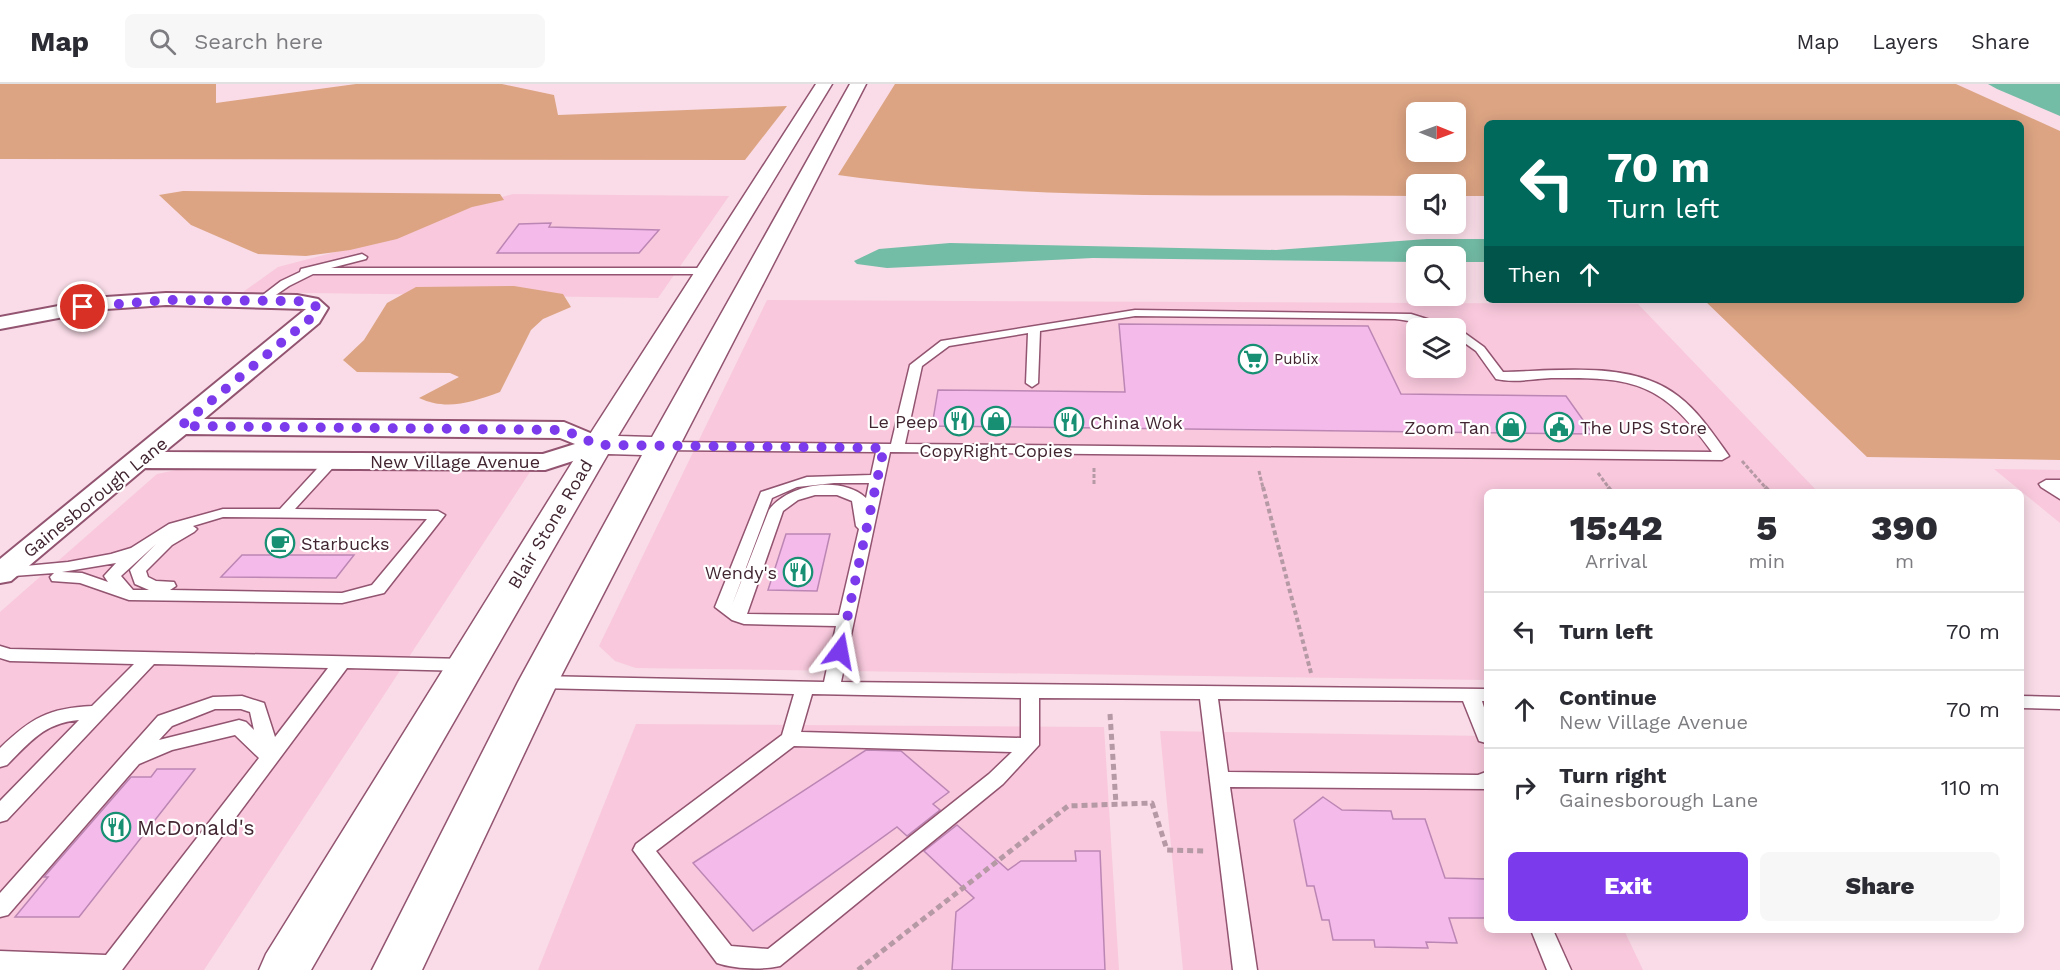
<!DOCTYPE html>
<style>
body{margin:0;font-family:"Work Sans",sans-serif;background:#f7f7f7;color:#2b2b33;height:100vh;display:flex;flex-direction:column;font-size:22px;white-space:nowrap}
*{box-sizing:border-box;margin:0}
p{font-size:20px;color:#7c7c81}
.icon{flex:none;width:33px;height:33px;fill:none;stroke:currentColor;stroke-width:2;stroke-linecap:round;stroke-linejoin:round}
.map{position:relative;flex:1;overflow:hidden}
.side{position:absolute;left:1484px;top:405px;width:540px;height:444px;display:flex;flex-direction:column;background:#fff;border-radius:9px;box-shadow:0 3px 15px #0003}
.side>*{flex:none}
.hud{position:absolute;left:1484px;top:36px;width:540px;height:183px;border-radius:9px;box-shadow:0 3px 15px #0003;background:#00695c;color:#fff;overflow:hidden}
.needle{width:39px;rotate:91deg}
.controls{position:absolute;left:1406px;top:18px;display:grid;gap:12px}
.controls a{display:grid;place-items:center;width:60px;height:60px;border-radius:9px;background:#fff;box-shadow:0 3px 15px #0003;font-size:30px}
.pin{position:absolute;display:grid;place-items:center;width:51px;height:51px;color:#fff;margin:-26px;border:3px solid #fff;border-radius:50%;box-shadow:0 2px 6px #0007}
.me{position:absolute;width:66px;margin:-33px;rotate:13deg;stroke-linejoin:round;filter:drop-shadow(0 0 4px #0008)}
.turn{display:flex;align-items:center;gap:21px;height:126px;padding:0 24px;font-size:27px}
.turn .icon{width:78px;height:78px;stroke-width:2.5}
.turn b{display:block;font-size:42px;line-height:51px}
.then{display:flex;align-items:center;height:57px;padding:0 24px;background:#0003;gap:12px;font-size:22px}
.eta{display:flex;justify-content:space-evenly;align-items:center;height:102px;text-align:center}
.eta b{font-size:36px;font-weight:800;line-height:42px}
.button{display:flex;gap:12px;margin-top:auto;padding:12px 24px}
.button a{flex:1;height:69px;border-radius:9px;background:#7c3aed;color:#fff;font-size:24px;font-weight:800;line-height:69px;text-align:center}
.button a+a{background:#f7f7f7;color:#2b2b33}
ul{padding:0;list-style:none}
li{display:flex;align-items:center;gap:18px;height:78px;padding:0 24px;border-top:2px solid #e1e1e2}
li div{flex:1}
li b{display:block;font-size:22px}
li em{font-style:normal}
header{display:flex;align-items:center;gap:36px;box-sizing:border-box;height:84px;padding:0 30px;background:#fff;border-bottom:2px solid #e1e1e2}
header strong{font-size:28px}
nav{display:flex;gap:33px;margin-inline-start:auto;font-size:21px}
.search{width:420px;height:54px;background:#f7f7f7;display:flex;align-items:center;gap:15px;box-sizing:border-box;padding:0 21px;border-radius:9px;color:#7c7c81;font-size:22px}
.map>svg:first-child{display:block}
.built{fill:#f9c8dc;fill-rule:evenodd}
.forest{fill:#dca483;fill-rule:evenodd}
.water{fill:#73bca5}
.building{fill:#f3baea;stroke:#bc86b4;stroke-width:1.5}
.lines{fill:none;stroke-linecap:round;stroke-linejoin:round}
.service-casing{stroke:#925470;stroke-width:3}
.minor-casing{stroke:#925470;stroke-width:4}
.secondary-casing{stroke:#925470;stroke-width:3}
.path-far2{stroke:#b599a4;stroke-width:3;stroke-dasharray:4 2;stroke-linecap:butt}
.path-far1{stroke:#b599a4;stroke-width:4;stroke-dasharray:4.5 3;stroke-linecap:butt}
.path{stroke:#b599a4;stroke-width:5;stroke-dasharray:6 4;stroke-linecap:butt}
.service{fill:#fff;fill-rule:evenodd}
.minor{fill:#fff;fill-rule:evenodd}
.secondary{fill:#fff;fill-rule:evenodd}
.route{stroke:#7c3aed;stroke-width:10;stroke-dasharray:0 18}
.labels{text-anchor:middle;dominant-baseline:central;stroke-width:4.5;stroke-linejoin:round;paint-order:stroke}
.far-poi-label{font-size:15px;fill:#412531;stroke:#fff;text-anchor:start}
.poi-label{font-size:18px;fill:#412531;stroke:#fff;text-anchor:end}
.street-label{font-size:18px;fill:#412531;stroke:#fff}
.near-poi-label{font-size:21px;fill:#412531;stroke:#fff;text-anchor:start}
</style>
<header>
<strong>Map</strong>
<div class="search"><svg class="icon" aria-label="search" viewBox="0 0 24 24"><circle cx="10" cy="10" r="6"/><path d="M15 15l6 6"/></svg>Search here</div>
<nav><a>Map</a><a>Layers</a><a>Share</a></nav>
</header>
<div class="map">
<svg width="2060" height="886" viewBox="0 0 2060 886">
<rect width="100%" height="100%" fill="#f9dce7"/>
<g class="built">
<polygon points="513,110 729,112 658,214 243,208 278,183 408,149 443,130"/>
<path d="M767,216L1638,220L1818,408H1486V596L636,584L615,577L599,562ZM1416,244H1455V284H1416Z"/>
<polygon points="181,385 530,388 204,886 0,886 0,528 157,390"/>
<polygon points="1994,385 2060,386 2060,439"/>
<polygon points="636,640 1104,643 1119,886 538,886"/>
<polygon points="1160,647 1486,652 1486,846 1624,846 1643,886 1183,886"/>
</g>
<g class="forest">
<polygon points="0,0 216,0 216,19 356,0 502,0 554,11 558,31 787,22 745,76 0,75"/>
<path d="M895,0H1956L2060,47V376L1867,373L1704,216H2020V39H1486V112H1455V100H1416V112C1224,110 1028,117 838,91ZM1416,28H1455V68H1416Z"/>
<polygon points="183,107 500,110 504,116 472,123 397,155 350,166 306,172 258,170 191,141 159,111"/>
<path d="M514,202L563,210L571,223L543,235L531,246L500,308C472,318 447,327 419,314L459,293L450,289L357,288L343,276L364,256L387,219L416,203Z"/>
</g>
<g class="water">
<polygon points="1988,0 2060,0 2060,32 1997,5"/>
<polygon points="1427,155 1486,155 1486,178 1455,178 1455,172 1416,172 1416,178 1093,174 887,184 857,180 854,177 879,165 950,159 1276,166"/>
</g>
<g class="building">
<polygon points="551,139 549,143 659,146 639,169 497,169 519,140"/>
<polygon points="1119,240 1368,242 1401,310 1566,312 1593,350 932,342 938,306 1125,308"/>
<polygon points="786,450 830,450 817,507 768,506"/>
<polygon points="242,471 354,471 336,494 221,493"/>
<polygon points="866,666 901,667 949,708 933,720 940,726 907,752 897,743 753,847 693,779"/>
<polygon points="157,685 195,685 79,833 15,833 48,793 44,793 131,693 151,693"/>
<polygon points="1323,713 1342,726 1391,727 1393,735 1425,735 1445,794 1486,795 1486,834 1449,834 1457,859 1426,858 1428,864 1375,863 1374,856 1333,856 1329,836 1322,836 1314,802 1307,802 1294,736"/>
<polygon points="957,741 1008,786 1021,777 1076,777 1075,767 1100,767 1105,886 952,886 956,828 974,814 924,767"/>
</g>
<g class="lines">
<g class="service-casing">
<g id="service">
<polygon points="362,170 367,173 366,175 331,184 707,184 712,187 707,190 313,190 289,202 264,219 255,217 281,197 300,188 301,185"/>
<path d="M1135,226L1411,230L1459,245L1484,263L1503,288C1558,287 1632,276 1678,312C1699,328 1714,351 1729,372L1722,376L890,368L841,598L1486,605V617H1482L1486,630V659L1479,657L1463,617L1218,615L1228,688L1478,691L1486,688V705L1230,703L1257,886H1233L1200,615L1039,614V661L1003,700L780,882C763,886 734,885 717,879L633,766L636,760L782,651L794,610L539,604L533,602L530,598L533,594L539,592L824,598L836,542L744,540L732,536L715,523L761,408L807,393L871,391L876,368L662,366L655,362L662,358L891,360L910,281L941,257ZM1135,232L1395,235C1416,237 1434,244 1455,244V252L1476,267L1496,295C1513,299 1533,295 1551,294C1635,293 1662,298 1712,368L905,360L922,282L949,262L1028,249L1026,299L1032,303L1038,299L1040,247ZM834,399H869L866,414C841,391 788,400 769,426L732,521L772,414L797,403ZM815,411H837L852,417L856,442L859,445L839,531L747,530L783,427L798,416ZM812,610L1021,614V654L801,648ZM794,662L1012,668L989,690L768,865L731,862L656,767Z"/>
<path d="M332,373L339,377L295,425L438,427L445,431L384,509L342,519L129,516L80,499L52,497L50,493L54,489L0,493V485L4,484L68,478L111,470L131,464L169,440L223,425H280L327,374ZM223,433L427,435L372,501L342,509L170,506L176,502L174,498L156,497L148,493L146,487L172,461L194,448L197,445L193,442ZM156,460L130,486L135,500L149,506H133L121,492ZM116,479L104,492L108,498L82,489L62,488Z"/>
<polygon points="2046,396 2060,396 2060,415 2041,403 2039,400"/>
<path d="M0,562L10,565L466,575L472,577L475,581L472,585L466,587L347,584L122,886H0V867L106,871L259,674L235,651L172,666L139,680L8,831L0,833V809L158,632L213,613L242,612L264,619L275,653L328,584L154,580L7,736L0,738V717L79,636C44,639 30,658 7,681L0,683V664C31,634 49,624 92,622L134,580L10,577L0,574ZM215,625H241L250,628L254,646L246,638L239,636L159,656L172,642Z"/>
<polygon points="2020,612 2060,613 2060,625 2020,624"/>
<polygon points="1531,846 1553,846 1571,886 1547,886"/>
</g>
</g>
<g class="minor-casing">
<path id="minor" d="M166,209L297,211L318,215L328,224L319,239L204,335L564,338L607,356L611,361L607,366L545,386L145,384L11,497L0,499V475L306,225L166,221L106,225L0,245V233L106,213ZM186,350L560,354L575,360L543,370L164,368Z"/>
</g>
<g class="secondary-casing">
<polygon id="secondary" points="816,0 832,0 618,352 652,353 850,0 866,0 558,598 422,886 372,886 518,598 642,371 608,370 311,886 259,886 266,870 583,361"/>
</g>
<g class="path-far2">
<polyline points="1742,377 1766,404"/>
<polyline points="1094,384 1094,401"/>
<polyline points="1259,387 1263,404"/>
<polyline points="1598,389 1609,404"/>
</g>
<g class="path-far1">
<polyline points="1263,403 1311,589"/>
<polyline points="1608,403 1612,408"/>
<polyline points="1765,403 1770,408"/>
</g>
<g class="path">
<polyline points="1110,630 1116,720"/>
<polyline points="858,886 1068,722 1152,719 1167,766 1205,767"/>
</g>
<use href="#service" class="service"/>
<use href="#minor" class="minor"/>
<use href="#secondary" class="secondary"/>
</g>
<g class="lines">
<polyline class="route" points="83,223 166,216 297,217 311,219 318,224 311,234 181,342 564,346 598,361 884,364 840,567"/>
</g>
<defs>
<g id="supermarket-ring" transform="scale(1.5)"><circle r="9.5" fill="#fff" stroke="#168f73" stroke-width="1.5"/><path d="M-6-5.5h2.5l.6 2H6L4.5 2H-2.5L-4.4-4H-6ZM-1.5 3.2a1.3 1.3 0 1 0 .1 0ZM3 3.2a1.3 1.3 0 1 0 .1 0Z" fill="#168f73"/></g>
<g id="restaurant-ring" transform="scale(1.5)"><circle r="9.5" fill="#fff" stroke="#168f73" stroke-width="1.5"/><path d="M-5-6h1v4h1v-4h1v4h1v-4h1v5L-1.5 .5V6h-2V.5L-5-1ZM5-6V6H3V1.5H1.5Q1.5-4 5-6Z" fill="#168f73"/></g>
<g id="shop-ring" transform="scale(1.5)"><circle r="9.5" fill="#fff" stroke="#168f73" stroke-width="1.5"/><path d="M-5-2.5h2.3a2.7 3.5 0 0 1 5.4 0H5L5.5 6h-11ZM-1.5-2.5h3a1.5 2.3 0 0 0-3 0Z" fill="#168f73"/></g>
<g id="civic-ring" transform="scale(1.5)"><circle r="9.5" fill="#fff" stroke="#168f73" stroke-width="1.5"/><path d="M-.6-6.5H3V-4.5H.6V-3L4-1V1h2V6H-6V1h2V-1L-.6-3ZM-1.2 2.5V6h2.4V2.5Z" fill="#168f73"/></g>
<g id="cafe-ring" transform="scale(1.5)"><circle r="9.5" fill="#fff" stroke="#168f73" stroke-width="1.5"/><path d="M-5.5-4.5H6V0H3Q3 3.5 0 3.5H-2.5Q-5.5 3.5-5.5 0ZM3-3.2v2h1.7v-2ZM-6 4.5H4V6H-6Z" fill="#168f73"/></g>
</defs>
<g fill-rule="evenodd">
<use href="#supermarket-ring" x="1253" y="275"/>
<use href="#restaurant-ring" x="959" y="337"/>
<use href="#shop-ring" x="996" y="337"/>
<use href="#restaurant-ring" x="1069" y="338"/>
<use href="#shop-ring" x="1511" y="343"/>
<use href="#civic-ring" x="1559" y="343"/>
<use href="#cafe-ring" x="280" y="459"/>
<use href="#restaurant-ring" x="798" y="488"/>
<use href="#restaurant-ring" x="116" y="743"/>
</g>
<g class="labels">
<g class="far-poi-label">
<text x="1274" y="275">Publix</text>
</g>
<g class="poi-label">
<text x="938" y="337">Le Peep</text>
<text x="1090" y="338" text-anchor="start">China Wok</text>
<text x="1490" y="343">Zoom Tan</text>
<text x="1580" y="343" text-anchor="start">The UPS Store</text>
<text x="996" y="366" text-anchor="middle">CopyRight Copies</text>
<text x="301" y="459" text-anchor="start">Starbucks</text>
<text x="777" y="488">Wendy's</text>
</g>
<g class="street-label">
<text x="455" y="377">New Village Avenue</text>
<text transform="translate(95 413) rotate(-39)">Gainesborough Lane</text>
<text transform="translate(550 440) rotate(-59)">Blair Stone Road</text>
</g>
<g class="near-poi-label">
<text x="137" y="743">McDonald's</text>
</g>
</g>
</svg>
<div class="controls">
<a><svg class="needle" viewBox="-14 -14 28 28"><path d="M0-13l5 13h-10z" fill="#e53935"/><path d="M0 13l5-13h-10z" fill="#7c7c81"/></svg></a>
<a><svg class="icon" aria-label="sound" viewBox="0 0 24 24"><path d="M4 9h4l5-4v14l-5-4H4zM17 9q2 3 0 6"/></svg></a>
<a><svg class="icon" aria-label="search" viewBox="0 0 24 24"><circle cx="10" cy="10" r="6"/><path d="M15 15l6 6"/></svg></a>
<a><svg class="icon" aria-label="layers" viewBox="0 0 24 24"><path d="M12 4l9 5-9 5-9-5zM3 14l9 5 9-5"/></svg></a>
</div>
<div class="pin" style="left:83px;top:223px;background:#d93025"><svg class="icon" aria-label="arrive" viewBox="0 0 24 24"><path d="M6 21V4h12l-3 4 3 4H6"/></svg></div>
<svg class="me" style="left:840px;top:567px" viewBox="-20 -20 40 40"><path d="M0-17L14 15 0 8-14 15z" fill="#7c3aed" stroke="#fff" stroke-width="4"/></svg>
<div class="hud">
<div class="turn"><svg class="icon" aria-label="left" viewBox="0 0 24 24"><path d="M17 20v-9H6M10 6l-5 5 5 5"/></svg><div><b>70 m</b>Turn left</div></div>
<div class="then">Then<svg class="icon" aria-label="ahead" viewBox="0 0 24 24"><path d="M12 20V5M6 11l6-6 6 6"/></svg></div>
</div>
<section class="side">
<div class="eta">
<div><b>15:42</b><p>Arrival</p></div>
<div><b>5</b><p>min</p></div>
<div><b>390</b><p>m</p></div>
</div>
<ul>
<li><svg class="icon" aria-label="left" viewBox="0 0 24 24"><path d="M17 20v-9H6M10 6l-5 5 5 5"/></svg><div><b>Turn left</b></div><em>70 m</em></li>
<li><svg class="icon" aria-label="ahead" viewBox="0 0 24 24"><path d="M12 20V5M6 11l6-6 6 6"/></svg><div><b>Continue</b><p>New Village Avenue</p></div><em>70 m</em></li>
<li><svg class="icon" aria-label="right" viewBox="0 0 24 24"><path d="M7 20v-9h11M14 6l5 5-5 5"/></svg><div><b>Turn right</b><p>Gainesborough Lane</p></div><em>110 m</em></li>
</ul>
<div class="button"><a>Exit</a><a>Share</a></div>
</section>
</div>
